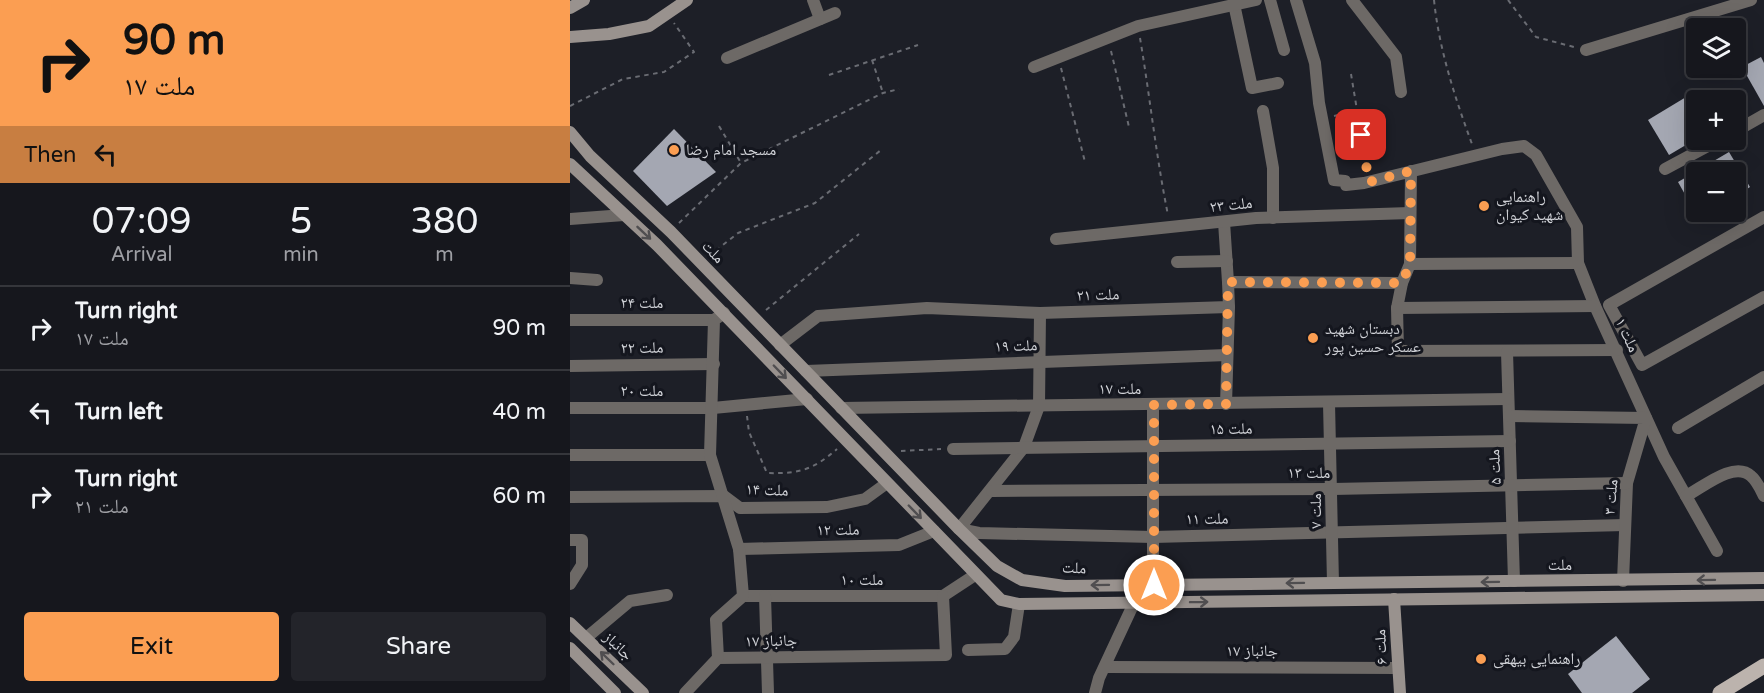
<!DOCTYPE html>
<meta charset="utf-8">
<style>
body{margin:0;font-family:"Varela Round","Noto Naskh Arabic",sans-serif;background:#23242a;color:#f1f3f6;height:100vh;display:flex;flex-direction:column;font-size:22px;white-space:nowrap}
*{box-sizing:border-box;margin:0}
p{font-size:20px;color:#9e9fa4}
.icon{flex:none;width:33px;height:33px;fill:none;stroke:currentColor;stroke-width:2;stroke-linecap:round;stroke-linejoin:round}
.map{position:relative;flex:1;overflow:hidden}
.drawer{display:flex;flex-direction:column;background:#16171d;width:570px}
.drawer>*{flex:none}
.banner{background:#fb9e52;color:#111;overflow:hidden}
.controls{position:absolute;left:1116px;top:18px;display:grid;gap:12px}
.controls a{display:grid;place-items:center;width:60px;height:60px;border-radius:6px;background:#16171d;box-shadow:0 6px 24px #0002,0 0 0 2px #35363b;font-size:30px}
.pin{position:absolute;display:grid;place-items:center;width:51px;height:51px;color:#fff;margin:-26px;border-radius:12px;box-shadow:0 3px 9px #0006}
.me{position:absolute;width:66px;margin:-33px;rotate:0deg;stroke-linejoin:round;filter:drop-shadow(0 0 4px #0008)}
.turn{display:flex;align-items:center;gap:21px;height:126px;padding:0 24px;font-size:27px}
.turn .icon{width:78px;height:78px;stroke-width:2.5}
.turn b{display:block;font-size:42px;line-height:51px}
.then{display:flex;align-items:center;height:57px;padding:0 24px;background:#0003;gap:12px;font-size:22px}
.eta{display:flex;justify-content:space-evenly;align-items:center;height:102px;text-align:center}
.eta b{font-size:36px;font-weight:600;line-height:42px}
.primary-button{display:flex;gap:12px;margin-top:auto;padding:12px 24px}
.primary-button a{flex:1;height:69px;border-radius:6px;background:#fb9e52;color:#111;font-size:24px;font-weight:600;line-height:69px;text-align:center}
.primary-button a+a{background:#23242a;color:#f1f3f6}
ul{padding:0;list-style:none}
li{display:flex;align-items:center;gap:18px;height:84px;padding:0 24px;border-top:2px solid #35363b}
li div{flex:1}
li b{display:block;font-size:22px}
li em{font-style:normal}
main{display:flex;flex:1;min-height:0}
.map>svg:first-child{display:block}
.building{fill:#a4a7b2}
.lines{fill:none;stroke-linecap:round;stroke-linejoin:round}
.path{stroke:#6a6c73;stroke-width:2;stroke-dasharray:4.5 4.5;stroke-linecap:butt}
.street{stroke:#6d6966;stroke-width:12}
.secondary{stroke:#99928e;stroke-width:12}
.primary{stroke:#bcb3ad;stroke-width:15}
.oneway{stroke:#504e50}
.route{stroke:#fb9e52;stroke-width:10;stroke-dasharray:0 18}
.poi-dot{fill:#fb9e52;stroke:#14161e;stroke-width:2}
.labels{text-anchor:middle;dominant-baseline:central;stroke-width:6;stroke-linejoin:round;paint-order:stroke}
.poi-label{font-size:16px;fill:#d0d2d7;stroke:#14161e;text-anchor:start}
.street-label{font-size:16px;fill:#d0d2d7;stroke:#14161e}
</style>
<main>
<section class="drawer">
<div class="banner">
<div class="turn"><svg class="icon" aria-label="right" viewBox="0 0 24 24"><path d="M7 20v-9h11M14 6l5 5-5 5"/></svg><div><b>90 m</b>ملت ۱۷</div></div>
<div class="then">Then<svg class="icon" aria-label="left" viewBox="0 0 24 24"><path d="M17 20v-9H6M10 6l-5 5 5 5"/></svg></div>
</div>
<div class="eta">
<div><b>07:09</b><p>Arrival</p></div>
<div><b>5</b><p>min</p></div>
<div><b>380</b><p>m</p></div>
</div>
<ul>
<li><svg class="icon" aria-label="right" viewBox="0 0 24 24"><path d="M7 20v-9h11M14 6l5 5-5 5"/></svg><div><b>Turn right</b><p>ملت ۱۷</p></div><em>90 m</em></li>
<li><svg class="icon" aria-label="left" viewBox="0 0 24 24"><path d="M17 20v-9H6M10 6l-5 5 5 5"/></svg><div><b>Turn left</b></div><em>40 m</em></li>
<li><svg class="icon" aria-label="right" viewBox="0 0 24 24"><path d="M7 20v-9h11M14 6l5 5-5 5"/></svg><div><b>Turn right</b><p>ملت ۲۱</p></div><em>60 m</em></li>
</ul>
<div class="primary-button"><a>Exit</a><a>Share</a></div>
</section>
<div class="map">
<svg width="1194" height="693" viewBox="0 0 1194 693">
<rect width="100%" height="100%" fill="#1d1f27"/>
<g class="building">
<polygon points="1191,57 1194,63 1194,106 1172,67"/>
<polygon points="1126,91 1126,139 1099,155 1078,120"/>
<polygon points="104,129 146,172 97,206 63,171"/>
<polygon points="1159,152 1180,187 1166,196 1166,172 1126,172 1126,214 1108,182"/>
<polygon points="1046,636 1080,679 1062,693 1012,693 998,674"/>
</g>
<g class="lines">
<g class="path">
<path d="M864,0C869,49 885,98 902,144"/>
<polyline points="938,0 966,37 1004,47"/>
<path d="M570,38C580,97 586,156 598,215"/>
<polyline points="541,51 559,127"/>
<polyline points="302,60 313,93"/>
<polyline points="491,68 515,162"/>
<polyline points="781,74 797,170"/>
<polyline points="259,75 348,45"/>
<polyline points="0,106 53,79 94,72 124,52 104,23"/>
<polyline points="764,116 787,111"/>
<polyline points="149,126 171,163"/>
<polyline points="109,223 171,163 313,93 329,89"/>
<polyline points="139,256 168,233 245,203 311,150"/>
<polyline points="196,310 289,234"/>
<path d="M177,416L179,432L197,473C229,474 243,470 267,449"/>
<polyline points="331,451 371,449"/>
</g>
<g class="street">
<polyline points="243,0 250,19"/>
<polyline points="700,0 714,50"/>
<polyline points="726,0 745,63 749,103 764,180 775,181 776,185 794,183 932,149 954,146 966,155 1007,227 1008,263 1025,306 1094,457 1147,551"/>
<polyline points="782,0 826,57 831,92"/>
<polyline points="664,4 682,88 708,83"/>
<polyline points="1016,50 1181,0"/>
<polyline points="157,58 265,13"/>
<polyline points="464,67 568,26 686,0"/>
<polyline points="693,111 703,168 703,218"/>
<polyline points="1166,131 1194,115"/>
<polyline points="1095,169 1149,140"/>
<polyline points="841,171 840,264 832,283 827,308 828,351 1047,350"/>
<polyline points="1194,217 1039,305 1072,365 1194,297"/>
<polyline points="0,219 54,215"/>
<polyline points="654,222 658,282"/>
<polyline points="486,239 686,218 840,213"/>
<polyline points="607,262 657,261"/>
<polyline points="840,264 1008,263"/>
<polyline points="0,278 27,280"/>
<polyline points="827,308 1025,306"/>
<polyline points="470,313 469,406 454,447 389,529 409,533 583,537 1055,525"/>
<polyline points="0,320 144,320"/>
<polyline points="210,345 248,316 357,308 470,313 659,307 658,282 832,283"/>
<polyline points="937,352 944,581"/>
<polyline points="0,366 144,364"/>
<polyline points="236,371 657,355"/>
<polyline points="759,403 763,583"/>
<polyline points="656,404 659,307"/>
<polyline points="583,405 583,585"/>
<polyline points="0,408 143,408 237,399"/>
<polyline points="271,408 938,399"/>
<polyline points="939,416 1076,418 1057,483 1053,581"/>
<polyline points="1108,428 1194,377"/>
<polyline points="383,449 940,441"/>
<polyline points="0,455 140,455"/>
<polyline points="422,491 763,489 1057,483"/>
<path d="M1116,496C1132,488 1164,460 1181,476C1187,481 1191,490 1194,496"/>
<polyline points="0,497 154,496 170,508 257,507 295,499 317,483"/>
<polyline points="0,540 12,540 12,565 0,584"/>
<polyline points="169,549 329,545 364,531"/>
<polyline points="173,596 373,596 405,575"/>
<polyline points="195,596 198,693"/>
<polyline points="16,638 60,601 97,595"/>
<polyline points="398,650 435,649 444,637 449,604"/>
<polyline points="148,658 376,655 373,596"/>
<polyline points="536,667 828,668"/>
<polyline points="115,693 148,658 146,620 173,596 169,549 140,455 144,320 154,313"/>
<polyline points="525,693 529,678 564,603"/>
</g>
<g class="secondary">
<polyline points="0,8 14,0"/>
<polyline points="0,37 39,34 79,26 117,0"/>
<polyline points="0,132 20,156 101,232 389,529 427,566 452,580 495,586 1194,578"/>
<polyline points="0,164 87,245 431,600 449,604 1194,595"/>
<polyline points="824,599 830,693"/>
<polyline points="0,623 73,693"/>
<polyline points="0,648 45,693"/>
</g>
<polyline class="primary" points="1150,693 1194,666"/>
</g>
<defs><path id="oneway-shaft" d="M-6 0H5M1.5-3L5.5 0L1.5 3" fill="none" stroke-width="1.6" stroke-linecap="round" stroke-linejoin="round" transform="scale(1.5)"/></defs>
<g class="oneway">
<use href="#oneway-shaft" transform="translate(74 233) rotate(43)"/>
<use href="#oneway-shaft" transform="translate(210 372) rotate(46)"/>
<use href="#oneway-shaft" transform="translate(345 512) rotate(46)"/>
<use href="#oneway-shaft" transform="translate(1136 580) rotate(179)"/>
<use href="#oneway-shaft" transform="translate(920 582) rotate(179)"/>
<use href="#oneway-shaft" transform="translate(725 583) rotate(179)"/>
<use href="#oneway-shaft" transform="translate(530 585) rotate(179)"/>
<use href="#oneway-shaft" transform="translate(629 602) rotate(-1)"/>
<use href="#oneway-shaft" transform="translate(37 658) rotate(-136)"/>
</g>
<g class="lines">
<polyline class="route" points="584,585 584,405 656,404 658,282 832,283 840,264 841,171 799,182 791,135"/>
</g>
<g class="poi-dot">
<circle cx="104" cy="150" r="6"/>
<circle cx="914" cy="206" r="6"/>
<circle cx="743" cy="338" r="6"/>
<circle cx="911" cy="659" r="6"/>
</g>
<g class="labels">
<g class="poi-label">
<text x="116" y="150">مسجد امام رضا</text>
<text x="926" y="197">راهنمایی<tspan x="926" dy="18">شهید کیوان</tspan></text>
<text x="755" y="329">دبستان شهید<tspan x="755" dy="18">عسکر حسین پور</tspan></text>
<text x="923" y="659">راهنمایی بیهقی</text>
</g>
<g class="street-label">
<text transform="translate(661 205) rotate(-6)">ملت ۲۳</text>
<text transform="translate(143 252) rotate(46)">ملت</text>
<text transform="translate(528 295) rotate(-2)">ملت ۲۱</text>
<text x="72" y="303">ملت ۲۴</text>
<text transform="translate(1057 335) rotate(65)">ملت ۱</text>
<text transform="translate(446 346) rotate(-2)">ملت ۱۹</text>
<text transform="translate(72 348) rotate(-1)">ملت ۲۲</text>
<text x="550" y="389">ملت ۱۷</text>
<text x="72" y="391">ملت ۲۰</text>
<text transform="translate(661 429) rotate(-1)">ملت ۱۵</text>
<text transform="translate(925 467) rotate(-93)">ملت ۵</text>
<text x="739" y="473">ملت ۱۳</text>
<text transform="translate(197 490) rotate(2)">ملت ۱۴</text>
<text transform="translate(1041 497) rotate(-85)">ملت ۳</text>
<text transform="translate(746 511) rotate(-90)">ملت ۷</text>
<text transform="translate(637 519) rotate(-1)">ملت ۱۱</text>
<text transform="translate(268 530) rotate(-1)">ملت ۱۲</text>
<text x="990" y="565">ملت</text>
<text transform="translate(504 568) rotate(2)">ملت</text>
<text x="292" y="580">ملت ۱۰</text>
<text transform="translate(201 641) rotate(-1)">جانباز ۱۷</text>
<text transform="translate(48 646) rotate(44)">جانباز</text>
<text transform="translate(811 647) rotate(-93)">ملت ۶</text>
<text x="682" y="651">جانباز ۱۷</text>
</g>
</g>
</svg>
<div class="controls">
<a><svg class="icon" aria-label="layers" viewBox="0 0 24 24"><path d="M12 4l9 5-9 5-9-5zM3 14l9 5 9-5"/></svg></a>
<a>+</a>
<a>−</a>
</div>
<div class="pin" style="left:791px;top:135px;background:#d93025"><svg class="icon" aria-label="arrive" viewBox="0 0 24 24"><path d="M6 21V4h12l-3 4 3 4H6"/></svg></div>
<svg class="me" style="left:584px;top:585px" viewBox="-20 -20 40 40"><circle r="17" fill="#fb9e52" stroke="#fff" stroke-width="3"/><path d="M0-11L8 9 0 5-8 9z" fill="#fff"/></svg>
</div>
</main>
